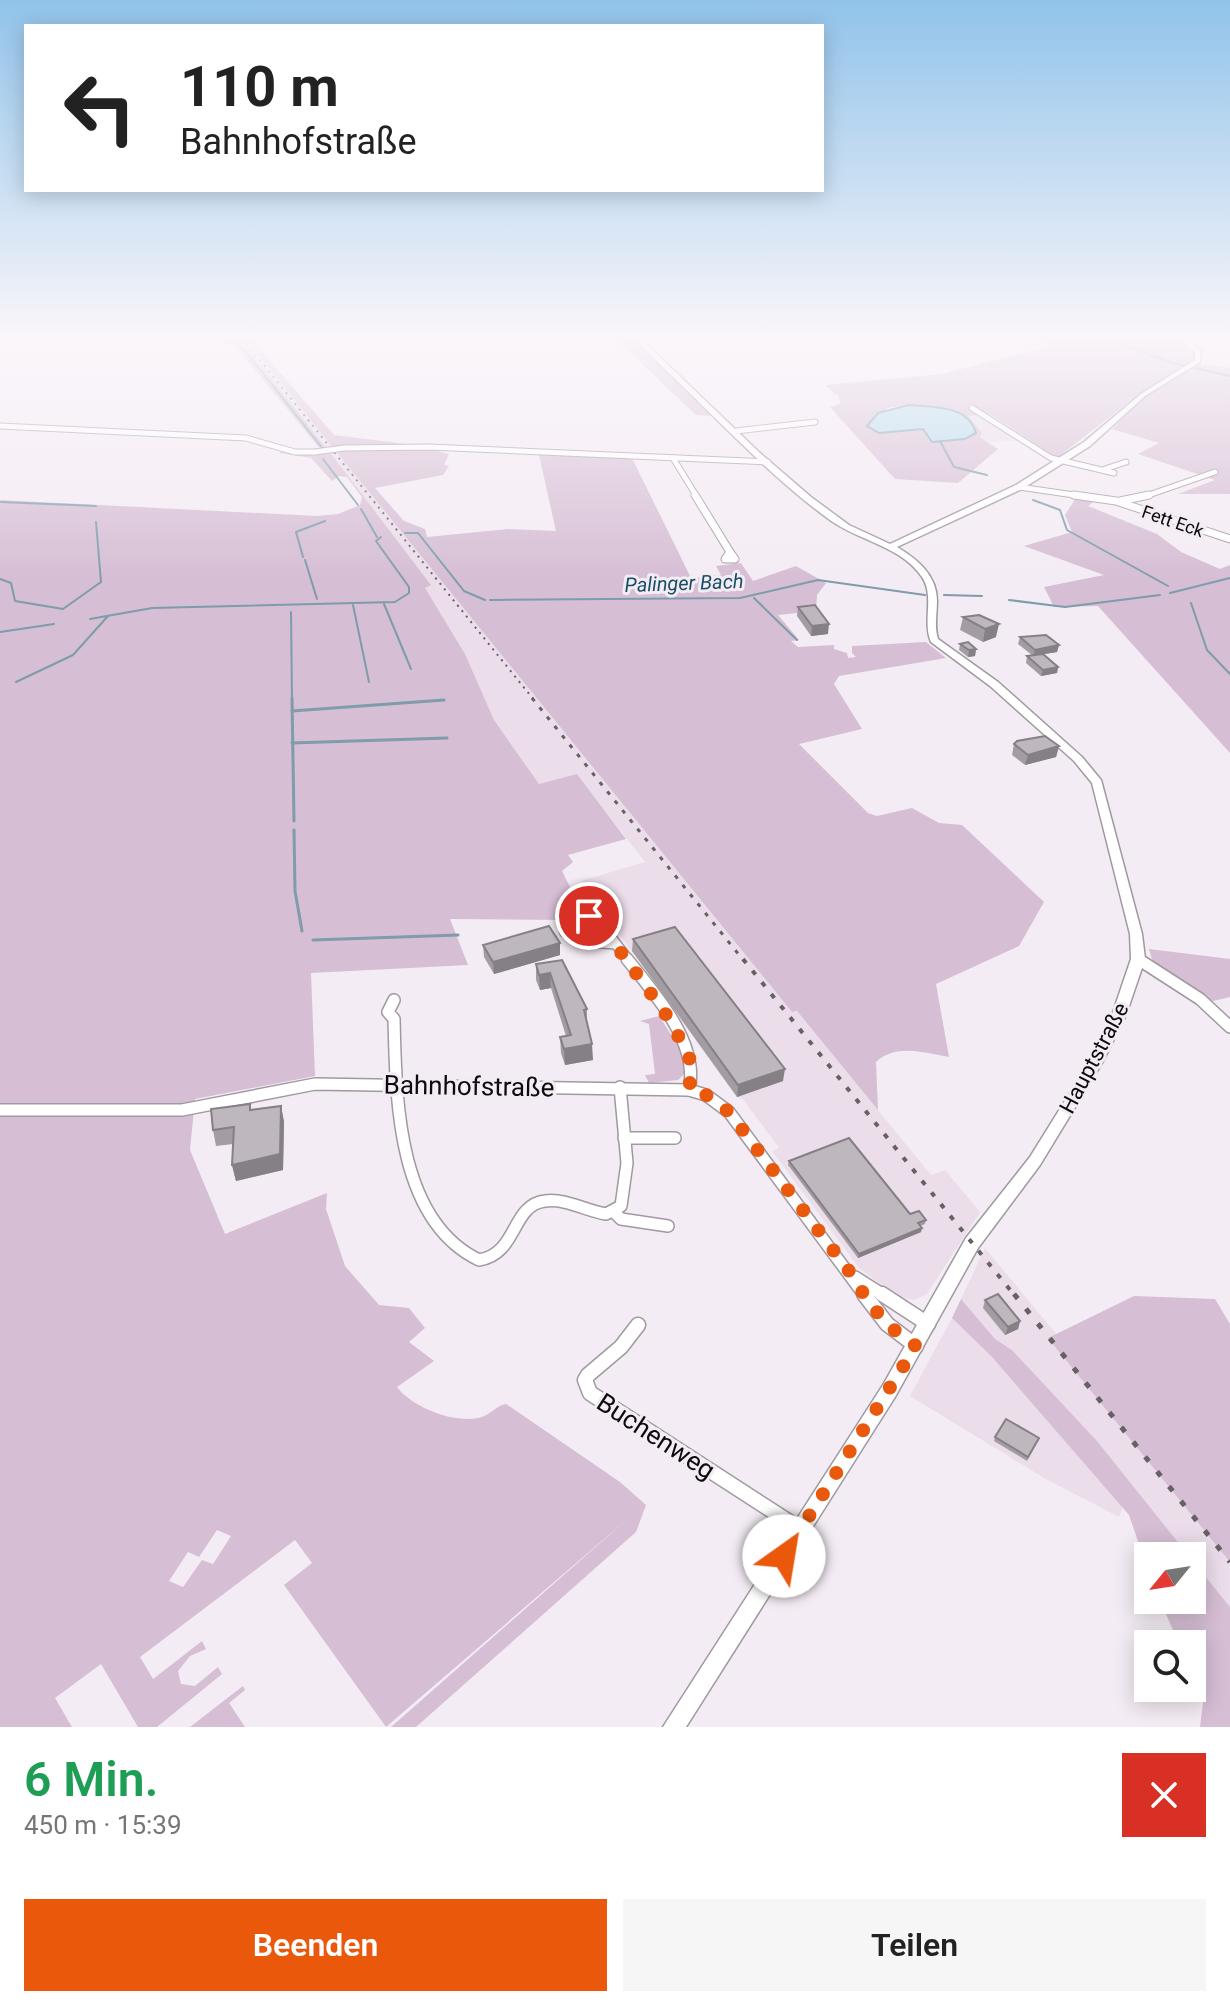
<!DOCTYPE html>
<html lang="de">
<meta charset="utf-8">
<style>
body{margin:0;font-family:Roboto,sans-serif;background:#f6f6f6;color:#222;height:100vh;display:flex;flex-direction:column;font-size:30px;white-space:nowrap}
*{box-sizing:border-box;margin:0}
p{font-size:26px;color:#767676}
.icon{flex:none;width:44px;height:44px;fill:none;stroke:currentColor;stroke-width:2;stroke-linecap:round;stroke-linejoin:round}
.map{position:relative;height:1727px;overflow:hidden}
.drawer{display:flex;flex-direction:column;background:#fff;flex:1}
.drawer>*{flex:none}
.banner{position:absolute;left:24px;top:24px;width:800px;height:168px;border-radius:0px;box-shadow:0 4px 20px #0003;background:#fff;color:#222;overflow:hidden}
.needle{width:52px;rotate:240deg}
.fabs{position:absolute;left:1134px;top:1542px;display:grid;gap:16px}
.fabs a{display:grid;place-items:center;width:72px;height:72px;border-radius:0px;background:#fff;box-shadow:0 4px 20px #0003;font-size:40px}
.pin{position:absolute;display:grid;place-items:center;width:68px;height:68px;color:#fff;margin:-34px;border:4px solid #fff;border-radius:50%;box-shadow:0 2px 8px #0007}
.me{position:absolute;width:88px;margin:-44px;rotate:32deg;stroke-linejoin:round;filter:drop-shadow(0 0 6px #0008)}
.turn{display:flex;align-items:center;gap:28px;height:168px;padding:0 24px;font-size:36px}
.turn .icon{width:104px;height:104px;stroke-width:2.5}
.turn b{display:block;font-size:56px;line-height:68px}
.round{display:grid;place-items:center;flex:none;width:84px;height:84px;border-radius:0px;background:#f6f6f6}
.overview{display:flex;align-items:center;justify-content:space-between;height:136px;padding:0 24px}
h1{font-size:48px;font-weight:600;line-height:60px;color:#1e9e55}
.action{display:flex;gap:16px;margin-top:auto;padding:16px 24px}
.action a{flex:1;height:92px;border-radius:0px;background:#ea580c;color:#fff;font-size:32px;font-weight:600;line-height:92px;text-align:center}
.action a+a{background:#f6f6f6;color:#222}
.map>svg:first-child{display:block}
.built{fill:#ebddea}
.green{fill:#d6bed4;fill-rule:evenodd}
.water{fill:#afdaee;stroke:#7e9caa;stroke-width:2}
.lines{fill:none;stroke-linecap:round;stroke-linejoin:round}
.stream-far1{stroke:#7e9caa;stroke-width:2}
.stream{stroke:#7e9caa;stroke-width:3}
.street-far4-casing{stroke:#a199a0;stroke-width:7}
.street-far3-casing{stroke:#a199a0;stroke-width:9}
.street-far2-casing{stroke:#a199a0;stroke-width:12}
.street-far1-casing{stroke:#a199a0;stroke-width:14}
.street-casing{stroke:#a199a0;stroke-width:17}
.secondary-casing{stroke:#a199a0;stroke-width:3}
.street-far4{stroke:#fff;stroke-width:5}
.street-far3{stroke:#fff;stroke-width:7}
.street-far2{stroke:#fff;stroke-width:9}
.street-far1{stroke:#fff;stroke-width:11}
.street{stroke:#fff;stroke-width:14}
.secondary{fill:#fff;fill-rule:evenodd}
.rail-far3{stroke:#656165;stroke-width:2;stroke-dasharray:2 5;stroke-linecap:butt}
.rail-far2{stroke:#656165;stroke-width:3;stroke-dasharray:4 8;stroke-linecap:butt}
.rail-far1{stroke:#656165;stroke-width:4;stroke-dasharray:5 10;stroke-linecap:butt}
.rail{stroke:#656165;stroke-width:5;stroke-dasharray:6 13;stroke-linecap:butt}
.street-bridge-casing{stroke:#a199a0;stroke-width:7;stroke-linecap:butt}
.street-bridge{stroke:#fff;stroke-width:5}
.wall{fill:#a39da3}
.shaded-wall{fill:#858085}
.building{fill:#beb7be;stroke:#858085;stroke-width:2}
.route{stroke:#ea580c;stroke-width:14;stroke-dasharray:0 25.2}
.labels{text-anchor:middle;dominant-baseline:central;stroke-width:6;stroke-linejoin:round;paint-order:stroke}
.far-street-label{font-size:18px;fill:#0d0b0d;stroke:#f4ecf4}
.far-water-label{font-size:20px;font-style:italic;fill:#184f65;stroke:#f4ecf4}
.street-label{font-size:22px;fill:#0d0b0d;stroke:#f4ecf4}
.near-street-label{font-size:26px;fill:#0d0b0d;stroke:#f4ecf4}
</style>
<div class="map">
<svg width="1230" height="1727" viewBox="0 0 1230 1727">
<rect width="100%" height="100%" fill="#f4ecf4"/>
<g class="built">
<polygon points="240,339 246,339 333,448 327,449"/>
<polygon points="990,414 1027,440 989,442 980,437 982,433 967,416"/>
<polygon points="335,450 792,1012 797,1011 931,1175 945,1170 980,1212 927,1294 914,1300 896,1296 859,1268 772,1151 779,1148 743,1099 737,1097 581,881 645,862 577,775 539,784 494,720 465,654 424,588 430,584 329,451"/>
<polygon points="985,1248 1230,1544 1230,1607 1097,1441 1012,1350 995,1339 961,1299"/>
<polygon points="952,1318 992,1357 1123,1507 1119,1517 1044,1478 910,1396"/>
</g>
<g class="green">
<polygon points="214,338 240,338 327,449 321,450 236,347"/>
<polygon points="631,338 715,416 696,415 616,339"/>
<path d="M1035,338H1179L1198,358L1187,368L1139,394L1057,458L990,414L968,416L982,433L980,437L998,449L958,483L895,479L830,407L840,404L839,397L825,385L943,374L1050,346ZM909,405L965,439C938,444 943,437 923,429C909,424 893,433 879,433L887,408Z"/>
<polygon points="246,339 251,339 334,435 415,445 333,448"/>
<polygon points="1198,364 1230,368 1230,494 1178,494 1215,480 1138,454 1159,443 1112,429 1146,396"/>
<path d="M425,448L449,454L444,465L449,466L443,475L375,488L404,521L425,529L427,537L508,529L556,531L539,455L632,458L691,578L721,575L716,566L741,563L753,581L796,566L826,583L817,595L816,611L778,615L799,640L791,641L798,647L834,645V649L847,653L848,658L856,657L852,653V646L926,642L946,658L839,676L834,684L862,729L799,744L868,813L877,816L912,808L939,823L962,825L1044,902L1019,946L936,984L949,1057C925,1053 896,1043 876,1062L878,1110L797,1011L792,1012L335,450Z"/>
<path d="M283,450L303,455L329,451L431,585L425,588L465,654L494,720L539,784L577,774L626,839L568,855L573,862L562,871L583,913L563,920L450,919L468,965L311,973L315,1076L195,1099L190,1150L225,1234L327,1193L326,1209L345,1266L379,1305L409,1308L425,1328L409,1342L434,1361L397,1387C412,1407 452,1423 478,1418C490,1416 495,1406 506,1404L620,1482L646,1505L636,1532L416,1727H391L632,1515L386,1727L284,1585L312,1563L295,1540L140,1657L153,1679L202,1641L206,1649L190,1656L178,1671L181,1684L195,1686L218,1667L222,1674L157,1727H138L101,1664L55,1698L72,1727H0V500L317,516L338,514L360,505L362,497L347,477L339,476L332,481L311,458L279,453ZM217,1530L231,1536L213,1564L202,1560L183,1587L169,1581L188,1552L199,1557Z"/>
<polygon points="1076,498 1096,500 1088,506 1157,534 1181,552 1220,569 1230,565 1230,753 1098,606 1054,607 1044,587 1104,575 1024,546 1072,532 1065,515"/>
<polygon points="1149,949 1230,959 1230,997 1209,1002 1153,963"/>
<polygon points="659,1016 683,1053 687,1071 678,1080 649,1083 645,1075 655,1074 649,1024 640,1021"/>
<polygon points="1134,1296 1215,1299 1230,1324 1230,1562 1048,1338"/>
<polygon points="961,1299 995,1339 1012,1350 1097,1441 1189,1556 1148,1556 1148,1573 1136,1554 1141,1550 1129,1515 992,1357 952,1318"/>
<polygon points="1192,1560 1230,1607 1230,1727 1200,1727 1203,1703 1192,1676 1192,1644 1179,1644 1160,1600 1192,1600"/>
<polygon points="243,1686 245,1690 229,1703 245,1727 190,1727"/>
</g>
<path class="water" d="M909,405C933,407 968,405 976,433L965,439L932,442L923,429L879,433L867,426L878,413Z"/>
<g class="lines">
<g class="stream-far1">
<polyline points="235,338 323,449"/>
<polyline points="1105,338 1173,363 1230,376"/>
<polyline points="940,441 954,467 987,475"/>
<polyline points="323,459 358,505"/>
<polyline points="1033,500 1060,510 1067,530 1168,586"/>
<polyline points="1,502 96,506"/>
<polyline points="361,509 377,537"/>
<polyline points="405,533 418,533 464,591 485,600"/>
<polyline points="303,557 296,532 325,521"/>
<polyline points="305,560 317,599"/>
<polyline points="0,579 11,583 15,601 63,609 101,582 96,522"/>
<polyline points="1170,593 1230,578"/>
<polyline points="944,595 982,596"/>
<polyline points="754,598 797,640"/>
<polyline points="490,600 740,598 818,580 925,595"/>
<polyline points="1009,600 1065,607 1160,595"/>
<polyline points="1191,603 1207,650 1230,674"/>
<polyline points="384,604 411,669"/>
<polyline points="353,605 369,682"/>
<polyline points="291,612 292,700"/>
<polyline points="90,619 152,608 395,602 409,593 409,587 376,541 381,537"/>
<polyline points="0,632 54,624"/>
<polyline points="16,682 73,655 108,616"/>
</g>
<g class="stream">
<polyline points="292,698 294,821"/>
<polyline points="292,711 444,700"/>
<polyline points="292,743 447,738"/>
<polyline points="294,830 295,891 302,931"/>
<polyline points="313,940 458,935"/>
</g>
<g class="street-far4-casing">
<g id="street-far4">
<polyline points="972,408 1051,458 1114,473"/>
<polyline points="0,426 246,438 295,452 315,452"/>
<polyline points="736,431 815,422"/>
<polyline points="344,448 429,447 768,462"/>
<polyline points="673,458 697,497"/>
<polyline points="1105,469 1126,462"/>
<polyline points="1019,487 1088,497"/>
<polyline points="1143,497 1215,472"/>
</g>
</g>
<g class="street-far3-casing">
<g id="street-far3">
<polyline points="695,495 730,552"/>
<polyline points="1074,495 1116,501 1230,539"/>
<polyline points="1120,501 1149,495"/>
<polygon points="730,552 735,559 725,559"/>
</g>
</g>
<g class="street-far2-casing">
<polyline id="street-far2" points="615,944 589,942 565,932 566,926 580,917 596,918 629,961"/>
</g>
<g class="street-far1-casing">
<g id="street-far1">
<path d="M627,959C654,993 700,1043 689,1090"/>
<polyline points="1138,959 1200,999 1230,1027"/>
<path d="M394,1000L388,1012L394,1019C396,1096 396,1220 479,1260C518,1254 511,1205 545,1201C566,1198 586,1211 606,1214L621,1206L627,1163L620,1087"/>
<polyline points="0,1110 182,1110 315,1084 689,1090 706,1095 729,1112 865,1296"/>
<polyline points="624,1138 675,1138"/>
<polyline points="614,1212 621,1219 668,1226"/>
<polyline points="855,1277 885,1296"/>
</g>
</g>
<g class="street-casing">
<g id="street">
<polyline points="864,1294 887,1324 916,1346"/>
<polyline points="882,1294 928,1324"/>
<polyline points="638,1325 621,1347 588,1375 585,1380 590,1393 800,1529"/>
</g>
</g>
<g class="secondary-casing">
<path id="secondary" d="M633,338H640L760,453L811,497L849,525L890,544L1016,485L1084,442L1141,394L1195,360V352L1179,338H1186L1201,351L1200,362L1145,396L1090,446L1022,489L897,547C917,559 937,575 937,601C937,614 934,626 938,639L998,682L1082,757L1101,780L1142,934L1145,959L1126,1015L1102,1063L1040,1165L978,1248L895,1397L686,1727H663L883,1385L966,1238L1030,1157L1089,1062L1112,1015L1131,959L1130,934L1092,783L1074,761L990,686L931,642C922,622 935,596 922,577C901,546 859,541 830,520C787,489 749,451 712,415C686,389 659,364 633,338Z"/>
</g>
<use href="#street-far4" class="street-far4"/>
<use href="#street-far3" class="street-far3"/>
<use href="#street-far2" class="street-far2"/>
<use href="#street-far1" class="street-far1"/>
<use href="#street" class="street"/>
<use href="#secondary" class="secondary"/>
<polyline class="rail-far3" points="242,338 534,700"/>
<polyline class="rail-far2" points="532,698 744,961"/>
<polyline class="rail-far1" points="743,959 1015,1296"/>
<polyline class="rail" points="1014,1294 1230,1562"/>
<g class="street-bridge-casing">
<polyline id="street-bridge" points="315,452 344,448"/>
</g>
<use href="#street-bridge" class="street-bridge"/>
</g>
<g class="wall">
<polygon points="798,607 828,634 811,636 797,616"/>
<polygon points="979,615 996,637 983,642 960,630 963,617"/>
<polygon points="1020,637 1059,645 1057,652 1044,654 1058,667 1057,673 1041,676 1026,663 1027,656 1032,655 1018,644"/>
<polygon points="960,644 976,649 975,656 968,657 959,650"/>
<polygon points="1014,744 1059,746 1056,757 1025,765 1012,755"/>
<polygon points="633,939 783,1081 737,1097 632,951"/>
<polygon points="560,943 560,955 494,974 484,957 483,945"/>
<polygon points="562,960 587,1009 587,1022 593,1060 565,1065 561,1053 560,1037 566,1036 551,988 540,990 536,980 536,964"/>
<polygon points="281,1106 284,1122 283,1170 236,1181 232,1165 233,1144 216,1146 213,1130 251,1110"/>
<polygon points="789,1161 926,1220 925,1224 920,1226 921,1232 858,1258 788,1165"/>
<polygon points="985,1300 1020,1321 1018,1329 1005,1335 983,1308"/>
<polygon points="995,1437 1039,1438 1027,1461 994,1441"/>
</g>
<g class="shaded-wall">
<polygon points="829,624 828,634 811,636 812,626"/>
<polygon points="999,624 996,637 983,642 985,629"/>
<polygon points="1059,645 1057,652 1033,656 1035,650"/>
<polygon points="976,649 975,656 968,657 969,650"/>
<polygon points="1058,667 1057,673 1041,676 1043,670"/>
<polygon points="1059,746 1056,757 1025,765 1028,755"/>
<polygon points="560,943 560,955 494,974 493,962"/>
<polygon points="550,973 551,988 540,990 539,975"/>
<polygon points="592,1044 593,1060 565,1065 564,1049"/>
<polygon points="785,1069 783,1081 737,1097 738,1085"/>
<polygon points="281,1106 284,1122 283,1170 236,1181 232,1165"/>
<polygon points="922,1228 921,1232 858,1258 859,1254"/>
<polygon points="1020,1321 1018,1329 1005,1335 1008,1327"/>
</g>
<g class="building">
<polygon points="815,605 829,624 812,626 798,607"/>
<polygon points="979,615 999,624 985,629 963,617"/>
<polygon points="1046,635 1059,645 1035,650 1020,637"/>
<polygon points="968,642 976,649 969,650 960,644"/>
<polygon points="1043,654 1058,667 1043,670 1027,656"/>
<polygon points="1045,736 1059,746 1028,755 1014,744 1017,741"/>
<polygon points="549,926 560,943 493,962 483,945"/>
<polygon points="675,927 785,1069 738,1085 633,939"/>
<polygon points="562,960 587,1009 584,1010 592,1044 564,1049 560,1037 571,1035 550,973 539,975 536,964"/>
<polygon points="250,1104 250,1110 281,1106 280,1154 232,1165 234,1127 213,1130 211,1109"/>
<polygon points="849,1138 910,1214 919,1211 926,1220 918,1223 922,1228 859,1254 789,1161"/>
<polygon points="998,1294 1020,1321 1008,1327 985,1300"/>
<polygon points="1006,1419 1039,1438 1028,1457 995,1437"/>
</g>
<linearGradient id="sky" x2="0" y2="1"><stop stop-color="#91c3ea"/><stop offset="0.58" stop-color="#faf6fa"/><stop offset="1" stop-color="#faf6fa" stop-opacity="0"/></linearGradient>
<rect width="1230" height="580" fill="url(#sky)"/>
<g class="lines">
<path class="route" d="M589,916L596,918L665,1013L687,1051L692,1067L689,1090L706,1095L729,1112L852,1275C869,1305 887,1328 916,1346L784,1556"/>
</g>
<g class="labels">
<g class="far-street-label">
<text transform="translate(1173 521) rotate(19)">Fett Eck</text>
</g>
<g class="far-water-label">
<text transform="translate(684 583) rotate(-2)">Palinger Bach</text>
</g>
<g class="street-label">
<text transform="translate(1094 1058) rotate(-62)">Hauptstraße</text>
</g>
<g class="near-street-label">
<text transform="translate(469 1086) rotate(1)">Bahnhofstraße</text>
<text transform="translate(656 1436) rotate(33)">Buchenweg</text>
</g>
</g>
</svg>
<div class="fabs">
<a><svg class="needle" viewBox="-14 -14 28 28"><path d="M0-13l5 13h-10z" fill="#e53935"/><path d="M0 13l5-13h-10z" fill="#767676"/></svg></a>
<a><svg class="icon" aria-label="search" viewBox="0 0 24 24"><circle cx="10" cy="10" r="6"/><path d="M15 15l6 6"/></svg></a>
</div>
<div class="pin" style="left:589px;top:916px;background:#d93025"><svg class="icon" aria-label="arrive" viewBox="0 0 24 24"><path d="M6 21V4h12l-3 4 3 4H6"/></svg></div>
<svg class="me" style="left:784px;top:1556px" viewBox="-20 -20 40 40"><circle r="19" fill="#fff"/><path d="M0-13L10 11 0 6-10 11z" fill="#ea580c"/></svg>
<div class="banner">
<div class="turn"><svg class="icon" aria-label="left" viewBox="0 0 24 24"><path d="M17 20v-9H6M10 6l-5 5 5 5"/></svg><div><b>110 m</b>Bahnhofstraße</div></div>
</div>
</div>
<section class="drawer">
<div class="overview"><div><h1>6 Min.</h1><p>450 m · 15:39</p></div><a class="round" style="background:#d93025;color:#fff"><svg class="icon" aria-label="close" viewBox="0 0 24 24"><path d="M6 6l12 12M18 6L6 18"/></svg></a></div>
<div class="action"><a>Beenden</a><a>Teilen</a></div>
</section>
